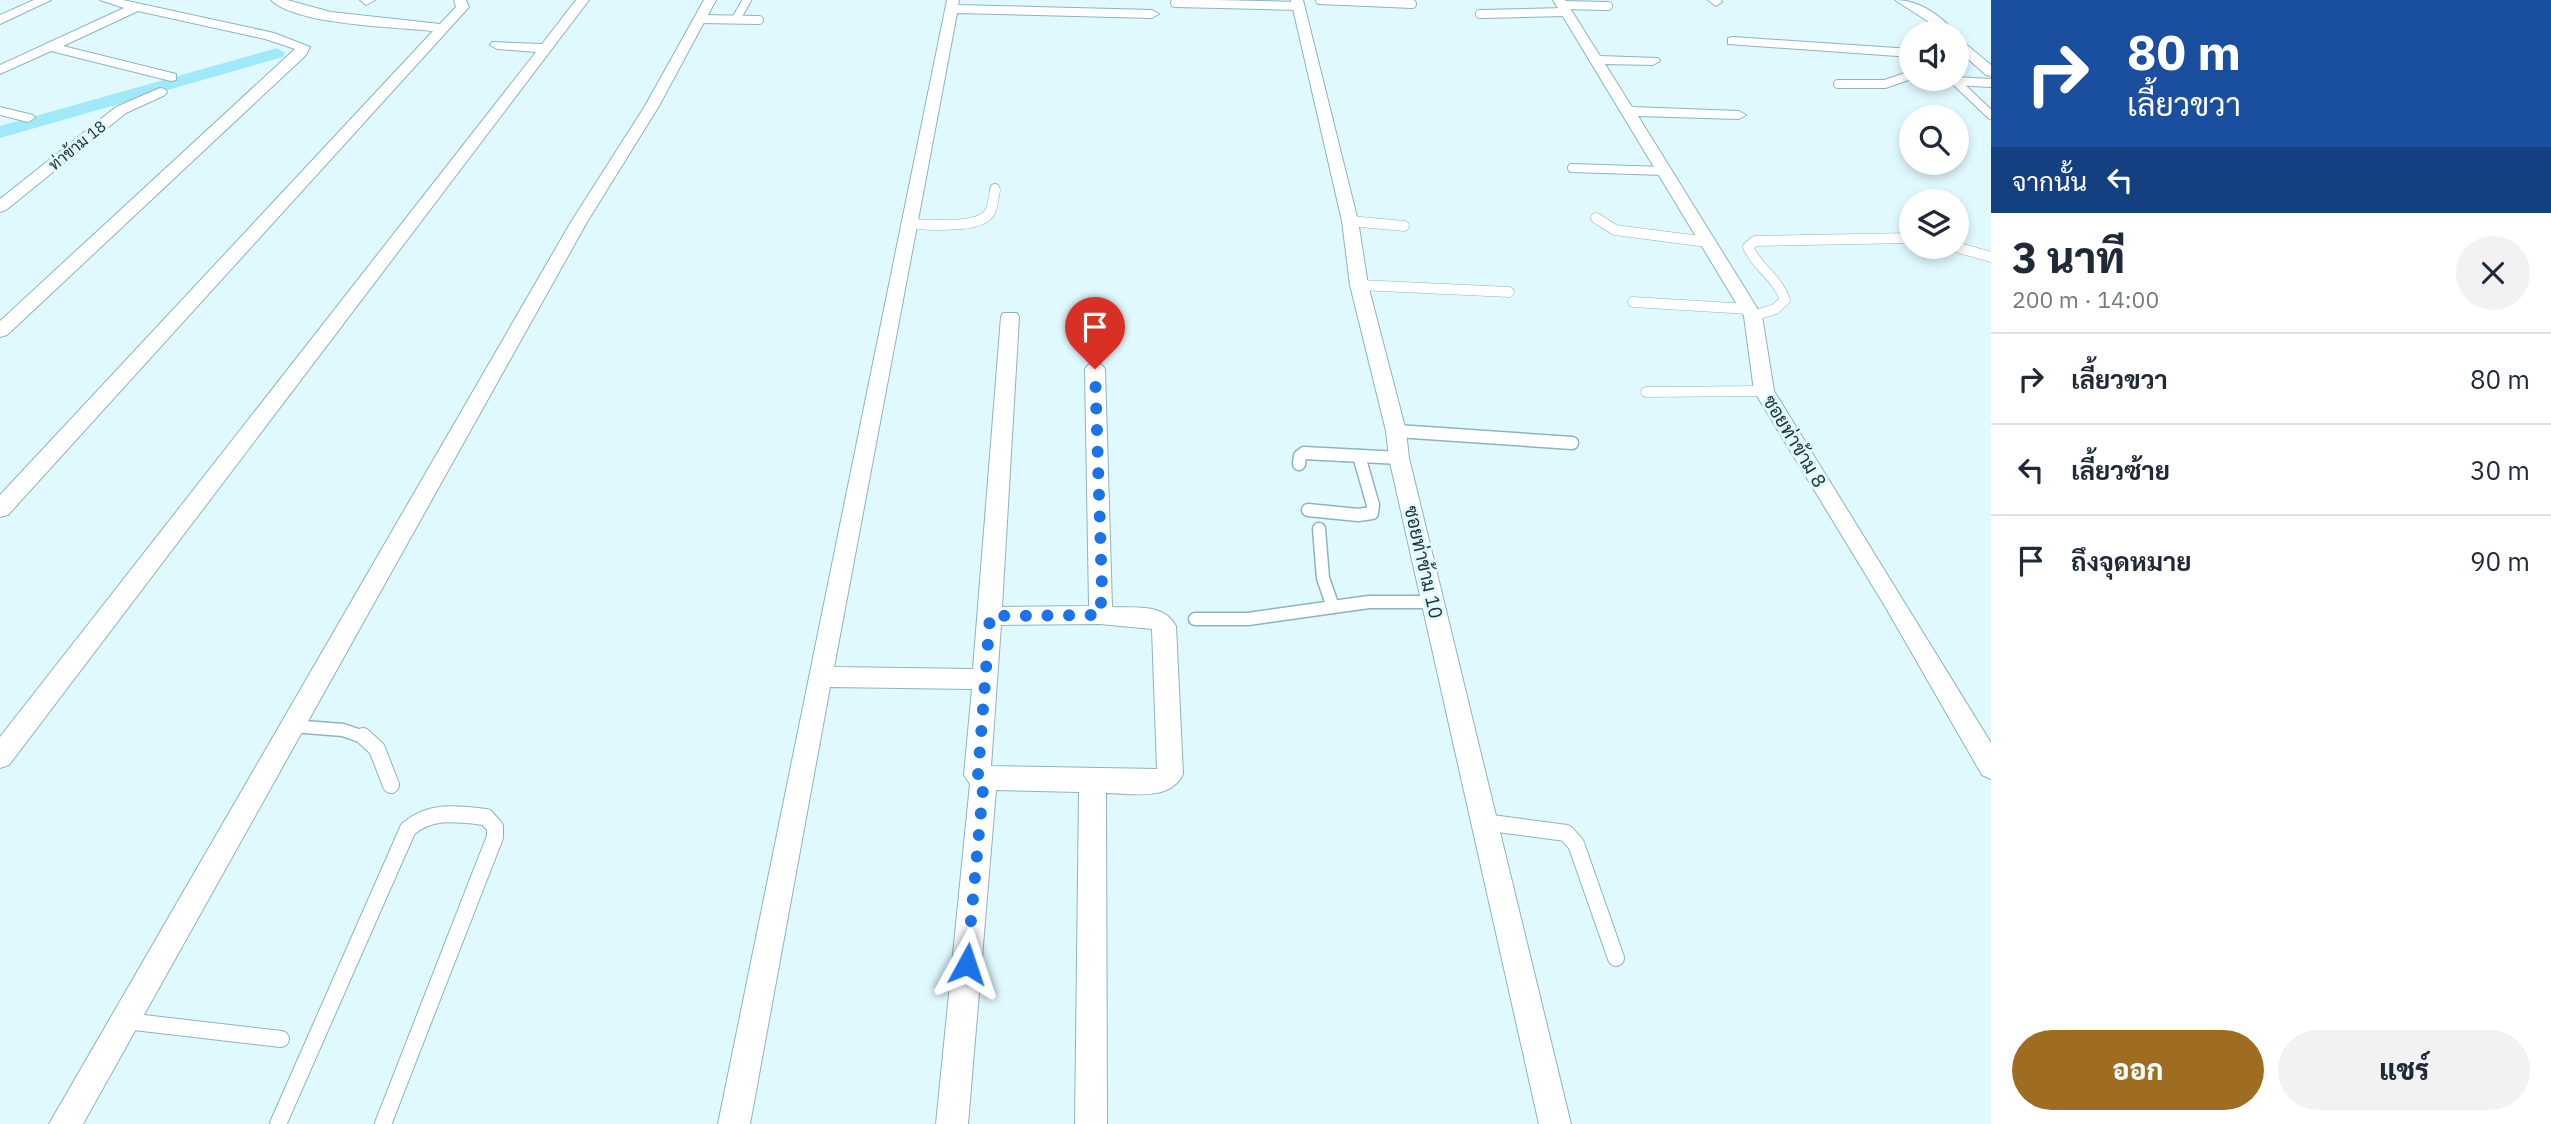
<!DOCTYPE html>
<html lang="th">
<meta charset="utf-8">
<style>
body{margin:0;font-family:"IBM Plex Sans",Sarabun,sans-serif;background:#f2f2f3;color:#1f2937;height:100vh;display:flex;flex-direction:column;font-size:26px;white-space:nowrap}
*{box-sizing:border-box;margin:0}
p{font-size:23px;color:#747a83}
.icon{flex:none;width:38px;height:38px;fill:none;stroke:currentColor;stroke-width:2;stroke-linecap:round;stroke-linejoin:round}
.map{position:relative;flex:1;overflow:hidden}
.sheet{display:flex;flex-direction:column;background:#fff;width:560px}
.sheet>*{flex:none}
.top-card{background:#1a4fa0;color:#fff;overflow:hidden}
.fabs{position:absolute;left:1899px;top:21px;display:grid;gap:14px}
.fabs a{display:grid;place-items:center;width:70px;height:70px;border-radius:50%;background:#fff;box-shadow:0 4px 10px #0003;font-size:35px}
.pin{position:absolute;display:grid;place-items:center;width:60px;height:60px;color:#fff;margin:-72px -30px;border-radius:50% 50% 50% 0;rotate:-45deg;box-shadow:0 0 7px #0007}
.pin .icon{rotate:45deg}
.me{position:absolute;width:77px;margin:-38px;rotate:5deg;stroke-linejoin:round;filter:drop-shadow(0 0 5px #0008)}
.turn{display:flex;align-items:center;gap:24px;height:147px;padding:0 21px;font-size:32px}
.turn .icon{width:91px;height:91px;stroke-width:2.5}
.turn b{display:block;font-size:49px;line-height:60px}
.then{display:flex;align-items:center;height:66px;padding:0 21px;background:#0003;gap:14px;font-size:26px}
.round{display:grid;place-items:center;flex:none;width:74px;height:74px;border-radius:37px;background:#f2f2f3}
.summary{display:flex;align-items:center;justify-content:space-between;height:119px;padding:0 21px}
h1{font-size:42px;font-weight:800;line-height:52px}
.action{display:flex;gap:14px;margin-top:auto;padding:14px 21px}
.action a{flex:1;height:80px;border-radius:42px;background:#9e6d21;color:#fff;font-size:28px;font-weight:800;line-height:80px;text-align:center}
.action a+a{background:#f2f2f3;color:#1f2937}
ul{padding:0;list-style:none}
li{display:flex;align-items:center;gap:21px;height:91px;padding:0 21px;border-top:2px solid #e0e1e3}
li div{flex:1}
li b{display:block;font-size:26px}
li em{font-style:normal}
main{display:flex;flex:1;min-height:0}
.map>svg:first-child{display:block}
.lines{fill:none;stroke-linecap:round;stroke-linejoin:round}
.canal{fill:#a0e9fa;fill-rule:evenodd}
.lane-far3-casing{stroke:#8db4be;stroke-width:10}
.lane-far2-casing{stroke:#8db4be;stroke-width:11}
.lane-far1-casing{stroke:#8db4be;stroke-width:15}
.lane-casing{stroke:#8db4be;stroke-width:18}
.street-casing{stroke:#8db4be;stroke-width:2}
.lane-far3{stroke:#fff;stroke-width:8}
.lane-far2{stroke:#fff;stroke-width:10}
.lane-far1{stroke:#fff;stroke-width:12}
.lane{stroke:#fff;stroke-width:16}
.street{fill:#fff;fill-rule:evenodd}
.route{stroke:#1a73e8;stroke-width:12;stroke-dasharray:0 21.6}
.labels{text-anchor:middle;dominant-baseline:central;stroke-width:6;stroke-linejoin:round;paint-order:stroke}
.far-street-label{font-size:16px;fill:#223236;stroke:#e0f9ff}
.street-label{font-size:19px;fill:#223236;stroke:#e0f9ff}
</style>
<main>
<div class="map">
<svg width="1991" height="1124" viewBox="0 0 1991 1124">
<rect width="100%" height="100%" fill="#e0f9ff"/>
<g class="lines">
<polygon class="canal" points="277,48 285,53 283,57 0,138 0,126"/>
<g class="lane-far3-casing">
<g id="lane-far3">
<polyline points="1320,0 1412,4"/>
<polyline points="1175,3 1298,6"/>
<polyline points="1562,5 1608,6"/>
<polyline points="1480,14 1566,12"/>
<polyline points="701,19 759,20"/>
<polyline points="736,19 747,0"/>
<polyline points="1953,79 1991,115"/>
<polyline points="1955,81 1991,83"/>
<polyline points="1838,84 1885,84 1911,75"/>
<polyline points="1572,168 1663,171"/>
<polyline points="994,192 995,188"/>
</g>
</g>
<g class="lane-far2-casing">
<g id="lane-far2">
<polyline points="1596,218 1615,230 1707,242"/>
<polyline points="1350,221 1404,226"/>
<path d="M910,224C929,224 980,230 990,212C993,206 994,196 995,190"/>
<polyline points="1956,247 1991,257"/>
<polyline points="1359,285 1509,292"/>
<polyline points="1633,302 1749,309"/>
<path d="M1753,316L1775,309L1785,300C1778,278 1757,268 1748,247L1755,241L1911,238"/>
<polyline points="1646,392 1764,391"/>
<polyline points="1396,431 1422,433"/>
</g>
</g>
<g class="lane-far1-casing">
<g id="lane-far1">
<polyline points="1397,431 1572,443"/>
<polyline points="1299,464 1300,456 1304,453 1399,458"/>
<polyline points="1308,510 1358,515 1372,513 1373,505 1359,456"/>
<polyline points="1319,529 1323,578 1333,607 1369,602 1433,602"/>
<polyline points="1195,619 1248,619 1333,607"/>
<polyline points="292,726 343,730 366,738"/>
</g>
</g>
<g class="lane-casing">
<g id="lane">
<polyline points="363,736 377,749 391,785"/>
<polyline points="1484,822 1566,833 1576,844 1616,958"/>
<polyline points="126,1021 281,1039"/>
<path d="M278,1124L408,829C431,809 457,814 486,817L495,827V837L383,1124"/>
</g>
</g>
<g class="street-casing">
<g id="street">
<polygon points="34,0 51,0 0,24 0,15"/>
<polygon points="100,0 123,0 274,33 310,47 306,55 7,335 0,337 0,321 295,49 265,39 138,11 63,46 176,74 176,80 171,81 51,51 0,74 0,65 124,8"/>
<path d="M271,0H287L331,12L440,24L456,7L454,0H466L469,7L8,515L0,517V495L433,31C396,27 296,25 271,0Z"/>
<polygon points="360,0 375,0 366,5"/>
<polygon points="576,0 589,0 9,765 0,768 0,737 536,52 497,49 490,45 492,42 542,44"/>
<polygon points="704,0 716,0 659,106 587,222 83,1124 49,1124 571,222 645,106"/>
<path d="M947,0H959L958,5L1152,10L1159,14L1152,18L957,13L834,667L973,669L1001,317L1003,313H1017L1019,317L1002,607L1089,606L1085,369L1088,365H1102L1105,369L1112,607C1135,608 1164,603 1176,626L1183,774C1170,802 1132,793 1106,793L1107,1124H1075L1079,792L996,790L968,1124H936L970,784L964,775L972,689L830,687L750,1124H718ZM1100,624L1152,629L1157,769L991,766L1001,625Z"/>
<polygon points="1291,0 1303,0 1358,221 1368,285 1406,431 1409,458 1571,1124 1539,1124 1389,458 1386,431 1350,285 1342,221"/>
<polygon points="1553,0 1565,0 1600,56 1658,58 1660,61 1653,65 1605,64 1632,107 1739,111 1746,115 1739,119 1638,116 1762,316 1774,391 1991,743 1991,779 1982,775 1886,608 1754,391 1744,316"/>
<polygon points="1708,0 1721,0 1722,2 1716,6"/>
<path d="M1895,0C1919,0 1940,15 1956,33H1942L1929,22Z"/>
<polygon points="1956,36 1991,65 1991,76 1986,75 1956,48"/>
<polygon points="1733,37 1911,49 1911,57 1728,44 1728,38"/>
<polygon points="160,88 165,89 167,92 165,95 126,113 6,210 0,212 0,199 116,107"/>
<polygon points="0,107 33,115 35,118 28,122 0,115"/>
</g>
</g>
<use href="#lane-far3" class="lane-far3"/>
<use href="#lane-far2" class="lane-far2"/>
<use href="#lane-far1" class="lane-far1"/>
<use href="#lane" class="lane"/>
<use href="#street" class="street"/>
</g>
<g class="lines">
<polyline class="route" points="967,964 984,778 978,775 990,616 1100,615 1102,589 1095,369"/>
</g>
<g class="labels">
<g class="far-street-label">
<text transform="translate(77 145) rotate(-39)">ท่าข้าม 18</text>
</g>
<g class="street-label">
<text transform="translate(1795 441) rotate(59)">ซอยท่าข้าม 8</text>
<text transform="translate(1424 562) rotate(77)">ซอยท่าข้าม 10</text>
</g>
</g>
</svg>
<div class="fabs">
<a><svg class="icon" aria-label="sound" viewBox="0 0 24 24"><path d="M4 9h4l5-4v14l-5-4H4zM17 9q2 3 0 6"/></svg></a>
<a><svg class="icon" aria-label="search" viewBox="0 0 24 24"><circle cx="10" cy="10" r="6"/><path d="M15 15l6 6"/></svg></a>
<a><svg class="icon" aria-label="layers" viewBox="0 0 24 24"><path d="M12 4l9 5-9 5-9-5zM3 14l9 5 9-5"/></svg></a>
</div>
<div class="pin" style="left:1095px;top:369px;background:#d93025"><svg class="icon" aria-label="arrive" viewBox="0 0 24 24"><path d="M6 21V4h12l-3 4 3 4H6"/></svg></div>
<svg class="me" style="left:967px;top:964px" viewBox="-20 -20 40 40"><path d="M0-17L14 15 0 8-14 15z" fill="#1a73e8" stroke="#fff" stroke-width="4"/></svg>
</div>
<section class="sheet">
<div class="top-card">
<div class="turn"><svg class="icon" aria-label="right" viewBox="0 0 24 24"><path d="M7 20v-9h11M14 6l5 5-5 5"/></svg><div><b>80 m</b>เลี้ยวขวา</div></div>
<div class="then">จากนั้น<svg class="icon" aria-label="left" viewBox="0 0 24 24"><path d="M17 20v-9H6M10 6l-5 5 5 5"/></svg></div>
</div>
<div class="summary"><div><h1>3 นาที</h1><p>200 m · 14:00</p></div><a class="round"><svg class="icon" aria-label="close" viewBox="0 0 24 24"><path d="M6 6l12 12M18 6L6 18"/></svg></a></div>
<ul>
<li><svg class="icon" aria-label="right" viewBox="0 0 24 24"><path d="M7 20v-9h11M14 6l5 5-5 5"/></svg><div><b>เลี้ยวขวา</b></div><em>80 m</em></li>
<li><svg class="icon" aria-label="left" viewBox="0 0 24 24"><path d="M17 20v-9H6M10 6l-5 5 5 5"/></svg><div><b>เลี้ยวซ้าย</b></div><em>30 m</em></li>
<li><svg class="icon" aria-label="arrive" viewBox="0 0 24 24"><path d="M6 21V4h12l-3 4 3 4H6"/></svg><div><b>ถึงจุดหมาย</b></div><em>90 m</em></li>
</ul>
<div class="action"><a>ออก</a><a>แชร์</a></div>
</section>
</main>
